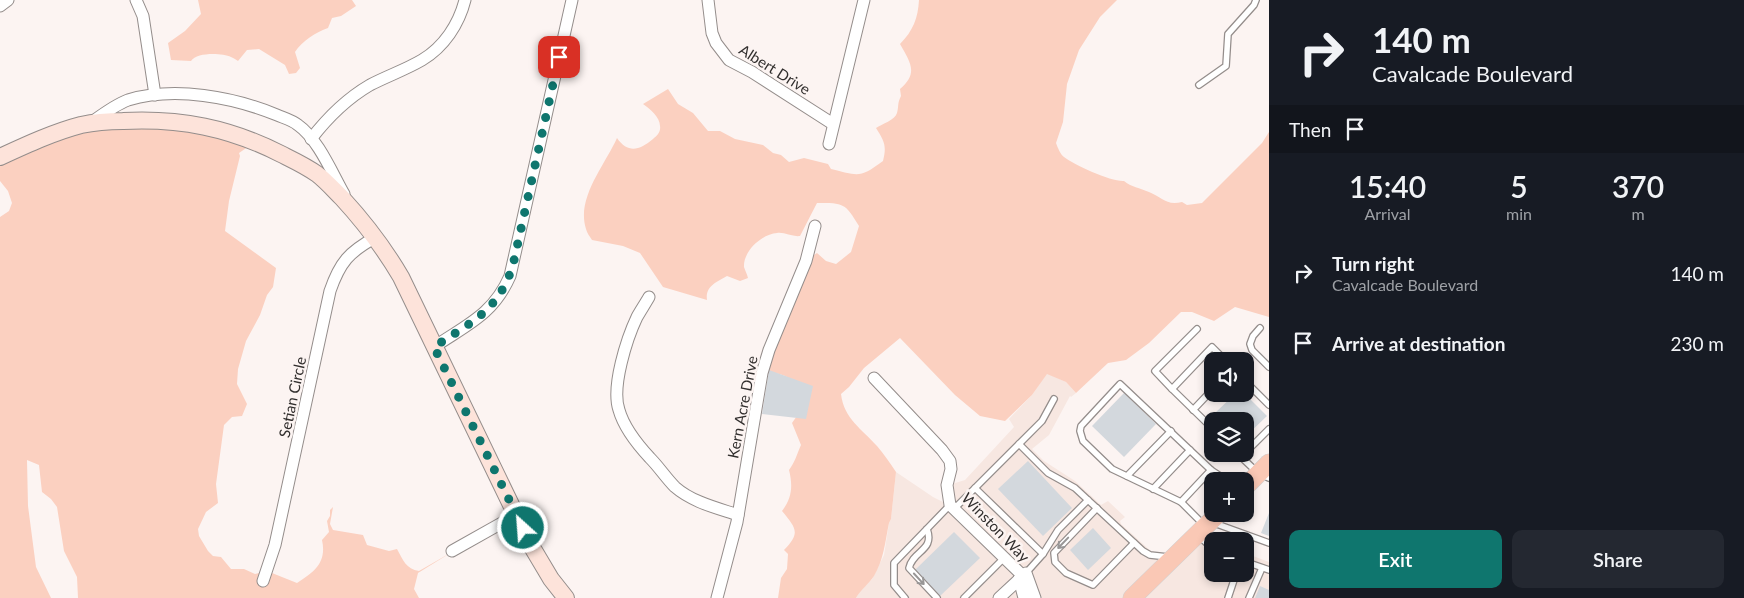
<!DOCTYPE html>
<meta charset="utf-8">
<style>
body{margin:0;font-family:Lato,sans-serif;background:#242831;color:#f1f3f6;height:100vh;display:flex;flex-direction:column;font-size:19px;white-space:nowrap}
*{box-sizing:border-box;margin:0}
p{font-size:16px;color:#9ea1a6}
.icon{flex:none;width:28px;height:28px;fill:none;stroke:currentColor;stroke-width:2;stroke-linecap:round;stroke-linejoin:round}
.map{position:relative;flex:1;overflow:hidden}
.side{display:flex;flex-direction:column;background:#171b24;width:475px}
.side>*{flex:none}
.guide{background:#171b24;color:#f1f3f6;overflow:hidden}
.tools{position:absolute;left:1204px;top:352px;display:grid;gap:10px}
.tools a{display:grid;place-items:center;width:50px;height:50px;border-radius:10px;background:#171b24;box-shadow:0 2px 8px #0003;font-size:25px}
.pin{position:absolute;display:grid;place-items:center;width:42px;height:42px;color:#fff;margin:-21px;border-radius:10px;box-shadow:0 2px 8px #0006}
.me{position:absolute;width:55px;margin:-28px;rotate:334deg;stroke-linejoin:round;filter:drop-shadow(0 0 4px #0008)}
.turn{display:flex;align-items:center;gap:18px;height:105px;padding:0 20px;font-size:22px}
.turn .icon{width:65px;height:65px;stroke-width:2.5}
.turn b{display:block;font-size:35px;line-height:42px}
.then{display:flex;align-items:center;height:48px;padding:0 20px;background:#0003;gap:10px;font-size:19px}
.eta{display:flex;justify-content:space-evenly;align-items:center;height:85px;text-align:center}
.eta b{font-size:30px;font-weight:600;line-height:35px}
.button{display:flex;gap:10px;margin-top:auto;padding:10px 20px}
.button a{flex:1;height:58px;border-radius:10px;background:#0f766e;color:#fff;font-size:20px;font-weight:600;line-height:58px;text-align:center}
.button a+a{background:#242831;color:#f1f3f6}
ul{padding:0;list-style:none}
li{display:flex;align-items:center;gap:15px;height:70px;padding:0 20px}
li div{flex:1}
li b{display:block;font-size:19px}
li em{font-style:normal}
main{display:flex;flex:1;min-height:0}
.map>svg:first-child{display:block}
.built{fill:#f7e7e1}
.green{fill:#fbd0c0}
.building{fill:#d3d8dd}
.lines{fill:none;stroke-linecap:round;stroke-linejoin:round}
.lane-casing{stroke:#948d8b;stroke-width:8}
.street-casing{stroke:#948d8b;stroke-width:13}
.secondary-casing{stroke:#948d8b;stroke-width:18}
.primary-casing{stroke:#d2d1d1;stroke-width:19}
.lane{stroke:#fff;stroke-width:5.5}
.street{stroke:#fff;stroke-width:11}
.secondary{stroke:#fde3da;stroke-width:16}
.primary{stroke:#fac8b5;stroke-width:18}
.oneway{stroke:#989696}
.route{stroke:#0f766e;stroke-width:9;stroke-dasharray:0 16.2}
.labels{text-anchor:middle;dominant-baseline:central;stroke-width:5;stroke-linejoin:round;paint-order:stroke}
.street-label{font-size:15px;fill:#312e2d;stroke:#fcf4f2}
</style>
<main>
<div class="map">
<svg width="1269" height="598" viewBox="0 0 1269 598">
<rect width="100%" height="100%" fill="#fcf4f2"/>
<polygon class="built" points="1047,373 1066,382 1076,393 1071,397 1070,396 1049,435 1032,449 1044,461 1075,481 1101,505 1108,501 1125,517 1120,521 1121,524 1165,564 1195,535 1212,541 1212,574 1245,574 1245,553 1269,562 1269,598 856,598 859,592 872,579 884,555 889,523 891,519 896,472 933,497 943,502 954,497 952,484 965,480 1014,427 1009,419 1032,395"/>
<g class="green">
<path d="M198,0H352L356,6L341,16L332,18L328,28C316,32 302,41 295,52L300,68L296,73L289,74L285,65L259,49L247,50L238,61C236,60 234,58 231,57C222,53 197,52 191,61L171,60L168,43L185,31L201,14Z"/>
<path d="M919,0H1117L1100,17L1079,50L1067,84L1063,122L1056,143C1058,148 1060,154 1064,157C1074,165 1112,182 1124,181C1131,187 1140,188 1149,192C1162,197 1166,206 1182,202L1187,205L1202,203L1262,143L1269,132V317L1235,307L1214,321L1192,312H1181L1149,343L1126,360L1108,363L1076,393L1066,382L1047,374L1032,395L1005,421L980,416L955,395L900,338L864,368L849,387L841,394C844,419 862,429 877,446C884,454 890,463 896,472L891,519L889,523C885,542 884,559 874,576C869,584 861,589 856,598H778L781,578L787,569L788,554L784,550C801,533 796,528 782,511C792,498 793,486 789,470C795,462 797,454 801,445L792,423L799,413C795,378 798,378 763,370L808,259L817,253L826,261L836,264L851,252L859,226C845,203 844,203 817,203L800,236C792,237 785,232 777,233C762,234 743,251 744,267C745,270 747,274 748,278L740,281L727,276C717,282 705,286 707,300L663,287L640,253L623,246L592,240C590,237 587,233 586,229C576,198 605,165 617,138C628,154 640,150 653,139C657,136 661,132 660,126C660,117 650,109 643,104L668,89L678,104L693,113L708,131H720L735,139L763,145L773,153L781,155L789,162L804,158L828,164L831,169C859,176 860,178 883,161C887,145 884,141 876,128C882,124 895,120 897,113C899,106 897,104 901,96L900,89C919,73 910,62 900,44C913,31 918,18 919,0Z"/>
<path d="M117,121L255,142L239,153L240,156L229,201L225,231L276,268L273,287L267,295L260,315L246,341L238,369L237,384L247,404L242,416L232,417L224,425L216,484L218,503L206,512L198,529L199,536L208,551L213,556L221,557L231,569H244L255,574L267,571L297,583C314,572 327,563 322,540L329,532L327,521L330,516V510L333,507L330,524L333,530L363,535L367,545L389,551L397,549C403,560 406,569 419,571L452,552L418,573L414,589L419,598H78L77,577L64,551L57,507L51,499L42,492L39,465L27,460L28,506L36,567L51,598H0V217L9,211L12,203L8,191L0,181V157Z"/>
</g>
<g class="building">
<polygon points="769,370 813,386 806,419 762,414"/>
<polygon points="1124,393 1156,424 1124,457 1092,426"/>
<polygon points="1235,394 1245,394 1267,416 1245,437 1245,421 1223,421 1215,413"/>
<polygon points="1028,461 1072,508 1043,536 998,489"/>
<polygon points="1269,513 1269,536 1261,533"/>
<polygon points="1093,528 1111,548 1088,570 1070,550"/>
<polygon points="954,532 980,558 940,596 915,570"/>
<polygon points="1260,586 1269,590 1269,598 1255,598"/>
</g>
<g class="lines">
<g class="lane-casing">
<g id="lane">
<polyline points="1199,85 1226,66 1228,34 1254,5 1256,0"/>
<polyline points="1260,328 1253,336 1250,344 1252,350 1269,367"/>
<polyline points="1245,381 1269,405"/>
<polyline points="1172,389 1155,371 1197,329"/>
<polyline points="1193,410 1212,390"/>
<polyline points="1212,428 1172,389 1212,347 1226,361"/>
<polyline points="1019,444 1048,473 1075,488 1143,551 1150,555 1168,557"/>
<polyline points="1245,453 1269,429"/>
<polyline points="1238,454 1258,473 1269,478"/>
<polyline points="1127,476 1171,431"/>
<polyline points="975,488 1043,554"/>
<polyline points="1153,489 1190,450"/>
<polyline points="1181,502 1211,470"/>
<polyline points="1097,508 1054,553 1055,562 1066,573 1093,585 1134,543"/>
<polyline points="954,509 1042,421 1054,399"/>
<polyline points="1214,523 1269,543"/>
<polyline points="1204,525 1181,502 1112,469 1083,441 1080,431 1081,426 1120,384 1211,470 1228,481"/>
<path d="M927,529C935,551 913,550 909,568L937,598"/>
<polyline points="1199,536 1212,548"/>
<polyline points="1245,566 1249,563 1269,570"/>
<polyline points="1026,573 1043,554 1058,530 1088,500"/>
<polyline points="905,598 894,585 894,563 950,505"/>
<polyline points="964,598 1004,558"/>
<polyline points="1228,598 1236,574"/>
<polyline points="1249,598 1262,568"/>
</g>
</g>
<g class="street-casing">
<g id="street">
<polyline points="136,0 143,16 155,95"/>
<polyline points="708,0 712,33 716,43 729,60 752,72 833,124"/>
<polyline points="0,6 8,0"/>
<path d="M92,122C103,114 115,105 128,100C175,86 233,97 277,115C284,118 292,120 298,125C318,139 332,173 344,194"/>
<path d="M311,139C328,117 346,99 370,85C387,76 405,70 422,60C444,47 459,24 465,0"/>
<polyline points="829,144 864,0"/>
<path d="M649,297C645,304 641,310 637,317C627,338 611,387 619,410C624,428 637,444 650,458C659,467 666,478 675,487C692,502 717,508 738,515"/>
<path d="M434,347C466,325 493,315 510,276L572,0"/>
<polyline points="874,378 942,450 950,461 951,469 947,485 950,505 1023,576"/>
<polyline points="452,551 516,515"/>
<polyline points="1019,579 1024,598"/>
<path d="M263,581L275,545L330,291C340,262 349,252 376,237"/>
<polyline points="717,598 737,522 762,373 769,350 806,261 815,226"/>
<polyline points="999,598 1026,573 1035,598"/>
</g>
</g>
<g class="secondary-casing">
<path id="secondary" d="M0,157C26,145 54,132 81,125C95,122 109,121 123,121C180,118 230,128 281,154C293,160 306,166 317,174C326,181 334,190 342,198C365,223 384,248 401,277L529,542L551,579L566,598"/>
</g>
<g class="primary-casing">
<g id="primary">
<polyline points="1245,487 1269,463"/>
<polyline points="1132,598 1218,514"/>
</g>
</g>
<use href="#lane" class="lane"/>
<use href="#street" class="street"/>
<use href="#secondary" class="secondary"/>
<use href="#primary" class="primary"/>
</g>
<defs><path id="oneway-shaft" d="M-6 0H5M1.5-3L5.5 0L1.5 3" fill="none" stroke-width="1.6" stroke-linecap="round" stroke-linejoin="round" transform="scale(1.25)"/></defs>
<g class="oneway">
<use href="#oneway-shaft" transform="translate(1063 543) rotate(134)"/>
<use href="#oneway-shaft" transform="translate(919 579) rotate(47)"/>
</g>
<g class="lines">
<path class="route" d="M523,528L434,347C471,322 498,312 513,265L559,57"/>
</g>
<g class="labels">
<g class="street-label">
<text transform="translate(775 69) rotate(32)">Albert Drive</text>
<text transform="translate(292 397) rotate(-78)">Setian Circle</text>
<text transform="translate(742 407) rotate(-79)">Kern Acre Drive</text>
<text transform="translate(996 527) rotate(46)">Winston Way</text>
</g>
</g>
</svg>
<div class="tools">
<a><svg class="icon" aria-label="sound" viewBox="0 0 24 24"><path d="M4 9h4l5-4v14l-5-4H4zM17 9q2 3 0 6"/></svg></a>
<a><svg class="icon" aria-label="layers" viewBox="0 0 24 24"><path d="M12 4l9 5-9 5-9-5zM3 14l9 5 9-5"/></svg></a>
<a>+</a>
<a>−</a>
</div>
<div class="pin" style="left:559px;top:57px;background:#d93025"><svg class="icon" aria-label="arrive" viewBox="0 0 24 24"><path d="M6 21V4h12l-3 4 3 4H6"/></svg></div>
<svg class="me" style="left:523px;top:528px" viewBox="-20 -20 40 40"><circle r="17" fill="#0f766e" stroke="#fff" stroke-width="3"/><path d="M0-11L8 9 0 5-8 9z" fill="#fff"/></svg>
</div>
<section class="side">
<div class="guide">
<div class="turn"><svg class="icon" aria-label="right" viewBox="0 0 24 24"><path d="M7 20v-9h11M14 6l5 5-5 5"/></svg><div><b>140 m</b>Cavalcade Boulevard</div></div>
<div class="then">Then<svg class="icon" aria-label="arrive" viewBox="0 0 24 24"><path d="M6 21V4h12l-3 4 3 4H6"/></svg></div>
</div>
<div class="eta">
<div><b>15:40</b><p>Arrival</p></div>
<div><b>5</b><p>min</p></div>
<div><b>370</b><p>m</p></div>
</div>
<ul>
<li><svg class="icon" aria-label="right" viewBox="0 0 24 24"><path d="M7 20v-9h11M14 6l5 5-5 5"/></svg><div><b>Turn right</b><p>Cavalcade Boulevard</p></div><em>140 m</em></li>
<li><svg class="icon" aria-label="arrive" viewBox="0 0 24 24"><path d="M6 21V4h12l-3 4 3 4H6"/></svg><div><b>Arrive at destination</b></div><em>230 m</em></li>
</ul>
<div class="button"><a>Exit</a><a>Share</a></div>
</section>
</main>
